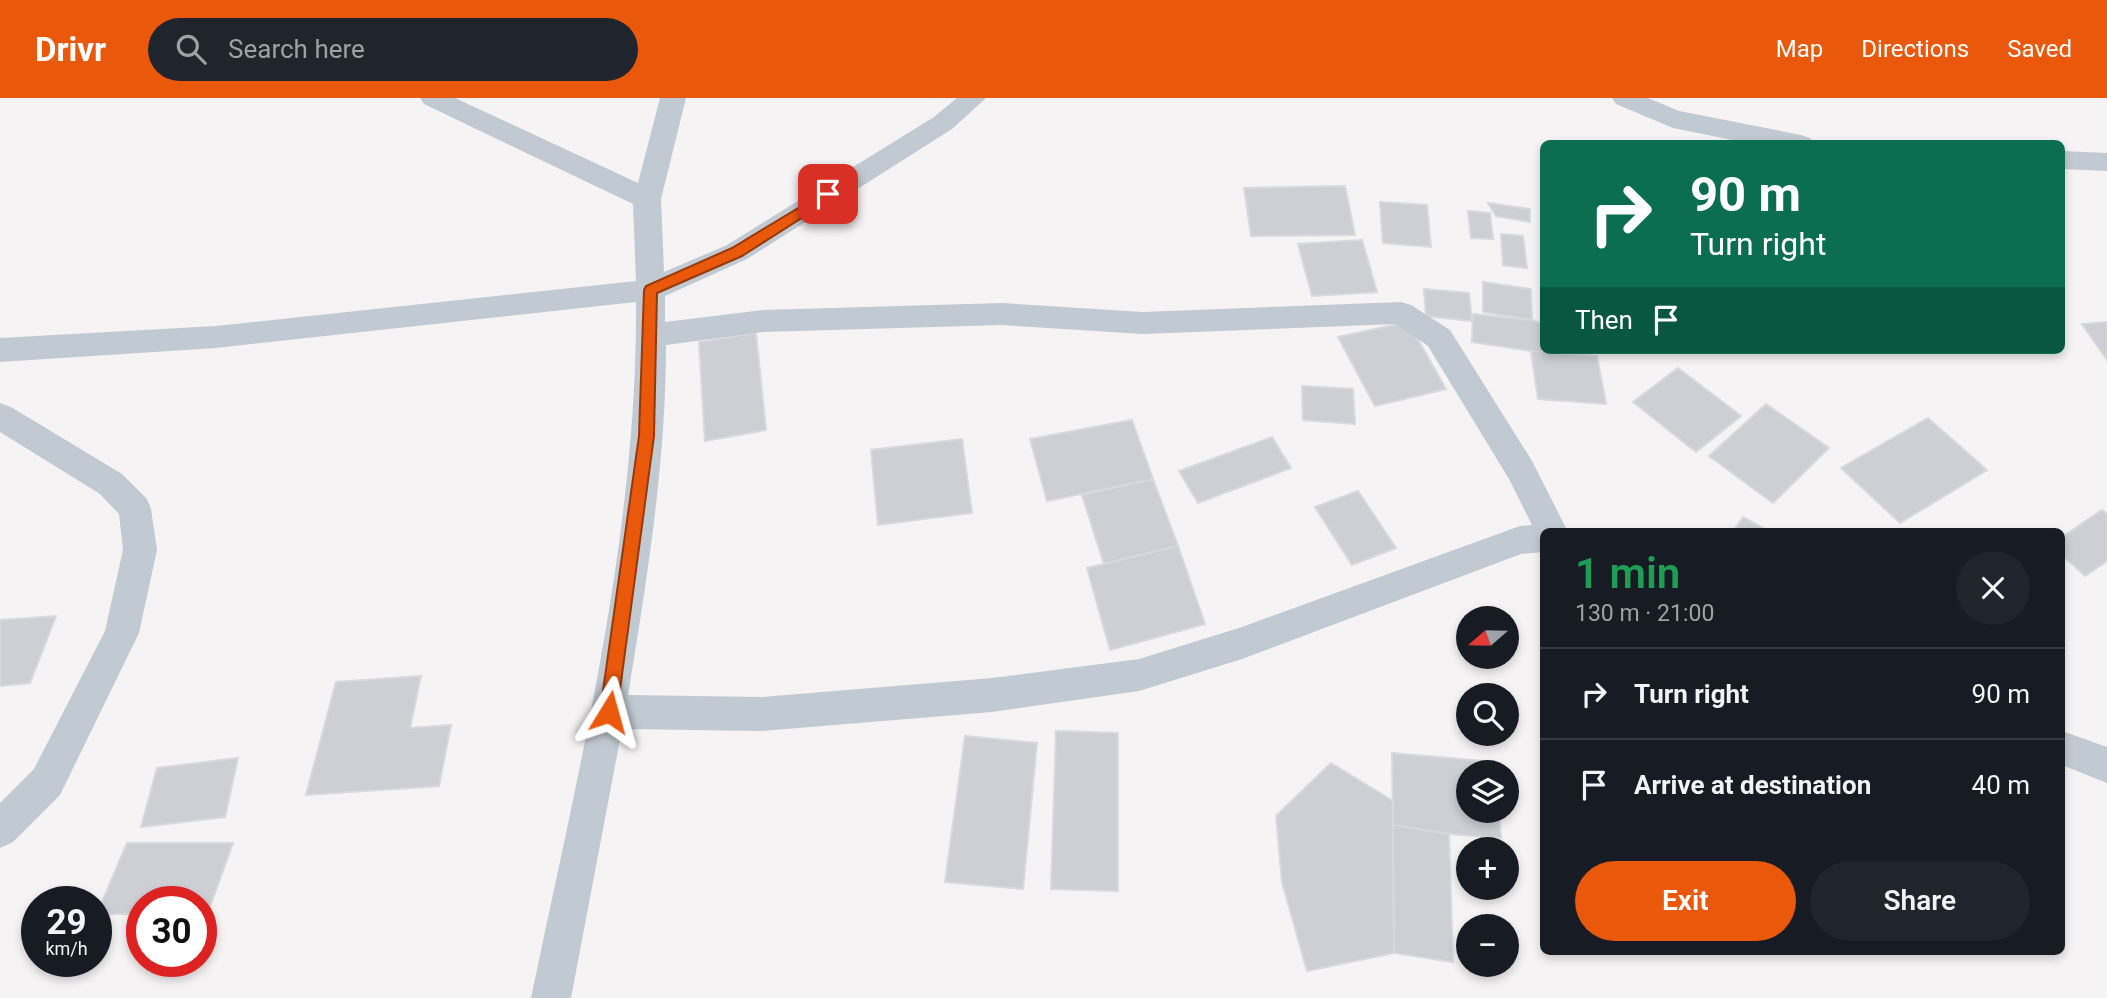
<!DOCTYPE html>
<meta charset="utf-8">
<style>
body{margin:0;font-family:Roboto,sans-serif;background:#20242c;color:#f1f3f6;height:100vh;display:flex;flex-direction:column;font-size:26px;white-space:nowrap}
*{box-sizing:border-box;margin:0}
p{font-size:23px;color:#9ea1a6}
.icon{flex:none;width:38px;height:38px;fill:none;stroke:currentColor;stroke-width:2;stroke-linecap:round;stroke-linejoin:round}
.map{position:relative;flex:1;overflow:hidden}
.details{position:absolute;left:1540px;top:430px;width:525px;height:427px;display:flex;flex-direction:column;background:#171b24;border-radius:10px;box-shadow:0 4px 10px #0003}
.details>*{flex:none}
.top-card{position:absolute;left:1540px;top:42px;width:525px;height:214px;border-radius:10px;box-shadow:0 4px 10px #0003;background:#0b6e4f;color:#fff;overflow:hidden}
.needle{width:46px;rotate:250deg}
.controls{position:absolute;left:1456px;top:508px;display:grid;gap:14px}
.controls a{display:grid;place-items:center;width:63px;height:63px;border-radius:50%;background:#171b24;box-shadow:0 4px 10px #0003;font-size:35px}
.speed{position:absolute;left:21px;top:788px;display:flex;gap:14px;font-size:35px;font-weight:700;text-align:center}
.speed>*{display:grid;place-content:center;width:91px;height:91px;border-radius:50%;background:#171b24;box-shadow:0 4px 10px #0003;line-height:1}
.speed small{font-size:18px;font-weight:400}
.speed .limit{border:10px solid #d22;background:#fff;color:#111}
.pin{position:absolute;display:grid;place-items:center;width:60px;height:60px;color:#fff;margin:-30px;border-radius:14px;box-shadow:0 4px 10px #0006}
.me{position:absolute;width:77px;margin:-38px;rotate:8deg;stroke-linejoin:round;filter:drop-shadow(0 0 5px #0008)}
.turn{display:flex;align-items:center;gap:24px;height:147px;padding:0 35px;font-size:32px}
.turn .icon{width:91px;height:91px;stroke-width:2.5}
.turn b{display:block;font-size:49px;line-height:60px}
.then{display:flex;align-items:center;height:66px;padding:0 35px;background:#0003;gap:14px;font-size:26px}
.round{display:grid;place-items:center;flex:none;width:74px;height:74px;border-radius:37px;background:#20242c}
.overview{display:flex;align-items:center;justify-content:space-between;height:119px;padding:0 35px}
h1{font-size:42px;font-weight:600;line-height:52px;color:#1e9e55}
.primary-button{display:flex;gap:14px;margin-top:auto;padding:14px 35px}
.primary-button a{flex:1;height:80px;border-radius:42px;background:#ea580c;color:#fff;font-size:28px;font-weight:600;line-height:80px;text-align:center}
.primary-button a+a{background:#20242c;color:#f1f3f6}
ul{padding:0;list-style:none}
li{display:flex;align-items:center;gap:21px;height:91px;padding:0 35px;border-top:2px solid #363941}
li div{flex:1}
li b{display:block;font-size:26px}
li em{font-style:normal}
header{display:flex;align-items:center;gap:42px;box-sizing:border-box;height:98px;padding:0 35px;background:#ea580c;color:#fff}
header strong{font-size:33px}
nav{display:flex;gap:38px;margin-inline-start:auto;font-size:24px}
.search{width:490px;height:63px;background:#20242c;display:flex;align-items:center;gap:18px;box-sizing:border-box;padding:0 24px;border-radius:38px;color:#9ea1a6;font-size:26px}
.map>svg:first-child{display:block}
.building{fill:#cdcfd5;stroke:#d7d9de;stroke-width:2}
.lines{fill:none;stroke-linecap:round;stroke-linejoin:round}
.street{fill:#c1cad2;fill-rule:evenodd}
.route{fill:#ea580c;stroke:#983908;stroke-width:2}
</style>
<header>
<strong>Drivr</strong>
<div class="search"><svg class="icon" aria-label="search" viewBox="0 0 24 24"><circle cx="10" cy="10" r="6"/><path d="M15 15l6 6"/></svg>Search here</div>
<nav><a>Map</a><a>Directions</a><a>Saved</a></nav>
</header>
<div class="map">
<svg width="2107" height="900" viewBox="0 0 2107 900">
<rect width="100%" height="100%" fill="#f5f3f3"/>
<g class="building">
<polygon points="1345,88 1355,137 1251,138 1244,90"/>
<polygon points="1380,104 1427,107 1431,149 1383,145"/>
<polygon points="1488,105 1530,111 1530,124 1496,118"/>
<polygon points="1468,113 1490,115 1493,141 1471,140"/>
<polygon points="1501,136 1523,138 1527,170 1503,167"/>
<polygon points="1362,142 1377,194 1312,198 1298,146"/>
<polygon points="1483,184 1531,191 1532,222 1483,214"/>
<polygon points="1424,191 1469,195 1472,223 1426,218"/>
<polygon points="1473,216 1532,222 1543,226 1544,255 1472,244"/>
<polygon points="1408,224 1446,291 1375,308 1338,239"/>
<polygon points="2107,224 2107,262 2082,226"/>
<polygon points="756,235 766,332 705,343 699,244"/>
<polygon points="1531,253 1597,258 1606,306 1538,301"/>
<polygon points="1678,270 1741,318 1696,354 1633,304"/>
<polygon points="1302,288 1353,291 1355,326 1303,322"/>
<polygon points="1766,306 1829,350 1773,405 1709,358"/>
<polygon points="1928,320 1987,372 1900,425 1841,370"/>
<polygon points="1132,322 1153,381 1047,403 1030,341"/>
<polygon points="1272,339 1291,370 1198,405 1179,373"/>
<polygon points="962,341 972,415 878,427 871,352"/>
<polygon points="1153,381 1178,448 1104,466 1082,397"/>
<polygon points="1358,393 1396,450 1352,467 1315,409"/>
<polygon points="2102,412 2107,416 2107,463 2085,478 2062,457 2062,439"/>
<polygon points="1743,419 1770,434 1733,434"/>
<polygon points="1178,448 1205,526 1110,552 1087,470"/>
<polygon points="56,518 30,585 0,588 0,522"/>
<polygon points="421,578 410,630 451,627 439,688 306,697 336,584"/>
<polygon points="1056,633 1118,635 1118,793 1051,791"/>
<polygon points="965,638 1037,645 1023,791 945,784"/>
<polygon points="1392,655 1493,664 1494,674 1468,674 1468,712 1498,712 1501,740 1449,736 1393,727"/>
<polygon points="238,660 225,719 141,729 157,670"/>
<polygon points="1331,665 1393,703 1394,855 1307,873 1282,784 1276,718"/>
<polygon points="1393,727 1449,736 1453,864 1394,855"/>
<polygon points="127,745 233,745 204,825 201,825 201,803 142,803 142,816 97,816"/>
</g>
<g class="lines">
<g class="street">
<path d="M420,0H455L638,85L660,0H686L661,101L664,174L727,147L934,19L957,0H986L952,31L747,161L665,198V224L763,212L1002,205L1143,214L1401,204L1411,207L1450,232L1532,363L1568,434H1544V454L1521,456L1242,561L1139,593L992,614L762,633L622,631L571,900H531C578,673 638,436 636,204L216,250L0,264V240L216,228L636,183L633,106L424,6ZM1396,226L1428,248L1509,381L1532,427L1520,428L1242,529L1139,561L992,580L762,599L628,597C647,482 666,364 666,247L763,234L1002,227L1143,236Z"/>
<polygon points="1612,0 1648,0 1679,13 1801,37 1810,40 1814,46 1752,46 1673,30 1616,6"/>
<polygon points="2062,53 2107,55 2107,73 2062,71"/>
<polygon points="0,305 11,309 122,376 147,401 151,411 157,452 139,535 60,697 13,744 0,750 0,705 34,671 105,533 123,452 119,416 100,396 0,334"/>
<polygon points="2062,633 2107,649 2107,685 2062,667"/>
</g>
</g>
<polygon class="route" points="828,92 833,93 833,100 742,158 657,195 654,338 617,614 615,620 609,622 603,620 600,614 639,338 644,192 646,188 732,150"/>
</svg>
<div class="controls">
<a><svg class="needle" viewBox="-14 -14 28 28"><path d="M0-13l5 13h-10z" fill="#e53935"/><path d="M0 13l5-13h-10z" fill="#9ea1a6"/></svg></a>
<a><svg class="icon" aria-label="search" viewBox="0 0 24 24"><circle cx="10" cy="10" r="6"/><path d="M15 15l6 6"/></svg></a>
<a><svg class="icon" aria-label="layers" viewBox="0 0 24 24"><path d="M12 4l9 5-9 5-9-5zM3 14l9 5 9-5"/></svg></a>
<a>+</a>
<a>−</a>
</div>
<div class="speed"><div>29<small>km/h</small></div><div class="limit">30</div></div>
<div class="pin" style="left:828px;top:96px;background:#d93025"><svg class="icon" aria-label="arrive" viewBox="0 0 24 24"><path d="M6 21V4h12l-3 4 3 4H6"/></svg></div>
<svg class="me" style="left:609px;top:614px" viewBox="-20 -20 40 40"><path d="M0-17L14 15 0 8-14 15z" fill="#ea580c" stroke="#fff" stroke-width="4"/></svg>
<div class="top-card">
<div class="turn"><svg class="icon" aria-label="right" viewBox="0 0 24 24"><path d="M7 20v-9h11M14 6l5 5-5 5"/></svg><div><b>90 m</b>Turn right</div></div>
<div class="then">Then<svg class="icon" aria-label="arrive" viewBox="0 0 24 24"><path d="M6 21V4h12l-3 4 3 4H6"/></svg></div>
</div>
<section class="details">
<div class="overview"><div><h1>1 min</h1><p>130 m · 21:00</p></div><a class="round"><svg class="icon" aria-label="close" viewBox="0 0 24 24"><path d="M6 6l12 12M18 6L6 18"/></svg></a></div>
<ul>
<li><svg class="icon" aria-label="right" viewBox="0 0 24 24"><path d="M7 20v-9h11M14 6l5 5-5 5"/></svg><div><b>Turn right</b></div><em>90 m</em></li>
<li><svg class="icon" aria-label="arrive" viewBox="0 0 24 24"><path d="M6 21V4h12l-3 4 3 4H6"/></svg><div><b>Arrive at destination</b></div><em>40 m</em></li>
</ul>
<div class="primary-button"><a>Exit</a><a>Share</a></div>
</section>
</div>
